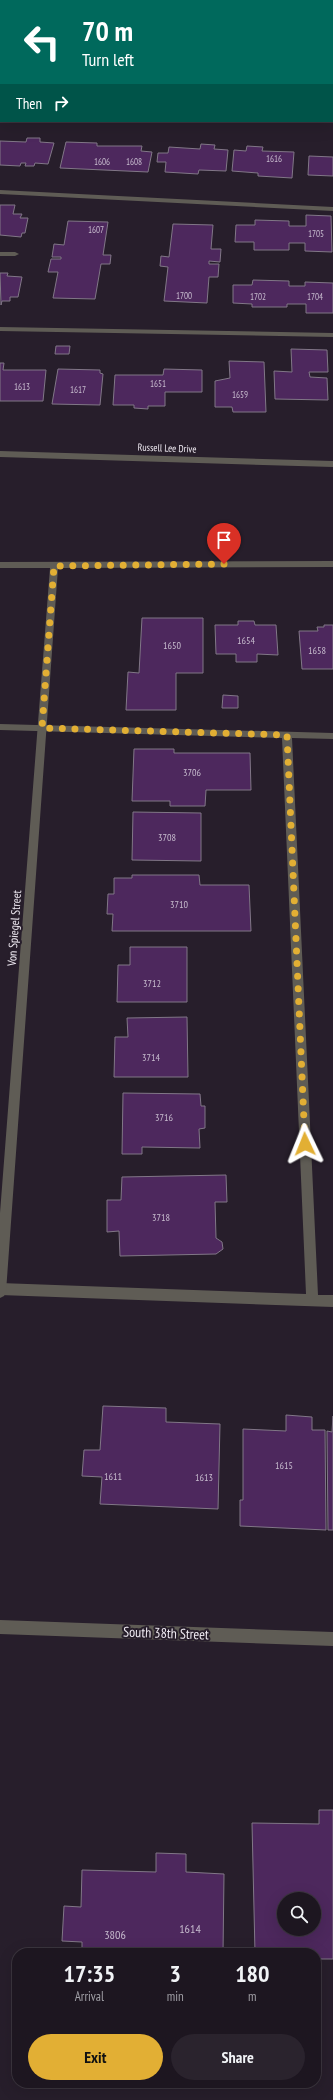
<!DOCTYPE html>
<style>
body{margin:0;font-family:"PT Sans Narrow",sans-serif;background:#2a232d;color:#f1f3f6;height:100vh;display:flex;flex-direction:column;font-size:15px;white-space:nowrap}
*{box-sizing:border-box;margin:0}
p{font-size:13px;color:#a09fa5}
.icon{flex:none;width:22px;height:22px;fill:none;stroke:currentColor;stroke-width:2;stroke-linecap:round;stroke-linejoin:round}
.map{position:relative;flex:1;overflow:hidden}
.details{position:absolute;left:12px;top:1948px;width:309px;height:140px;display:flex;flex-direction:column;background:#1d1620;border-radius:16px;box-shadow:0 4px 16px #0002,0 0 0 1px #3b353e}
.details>*{flex:none}
.guide{position:absolute;left:0px;top:0px;width:333px;height:122px;box-shadow:0 4px 16px #0002,0 0 0 1px #3b353e;background:#00695c;color:#fff;overflow:hidden}
.controls{position:absolute;left:277px;top:1892px;display:grid;gap:8px}
.controls a{display:grid;place-items:center;width:44px;height:44px;border-radius:50%;background:#1d1620;box-shadow:0 4px 16px #0002,0 0 0 1px #3b353e;font-size:20px}
.pin{position:absolute;display:grid;place-items:center;width:34px;height:34px;color:#fff;margin:-41px -17px;border-radius:50% 50% 50% 0;rotate:-45deg;box-shadow:0 0 4px #0007}
.pin .icon{rotate:45deg}
.me{position:absolute;width:44px;margin:-22px;rotate:358deg;stroke-linejoin:round;filter:drop-shadow(0 0 3px #0008)}
.turn{display:flex;align-items:center;gap:14px;height:84px;padding:0 16px;font-size:18px}
.turn .icon{width:52px;height:52px;stroke-width:2.5}
.turn b{display:block;font-size:28px;line-height:34px}
.then{display:flex;align-items:center;height:38px;padding:0 16px;background:#0003;gap:8px;font-size:15px}
.eta{display:flex;justify-content:space-evenly;align-items:center;height:68px;text-align:center}
.eta b{font-size:24px;font-weight:700;line-height:28px}
.cta{display:flex;gap:8px;margin-top:auto;padding:8px 16px}
.cta a{flex:1;height:46px;border-radius:24px;background:#e2af34;color:#111;font-size:16px;font-weight:700;line-height:46px;text-align:center}
.cta a+a{background:#2a232d;color:#f1f3f6}
.map>svg:first-child{display:block}
.building{fill:#4d285d;stroke:#817787;fill-rule:evenodd}
.lines{fill:none;stroke-linecap:round;stroke-linejoin:round}
.service{fill:#5f5c55;fill-rule:evenodd}
.minor{fill:#5f5c55;fill-rule:evenodd}
.route{stroke:#e2af34;stroke-width:7;stroke-dasharray:0 12.6}
.labels{text-anchor:middle;dominant-baseline:central;stroke-width:4;stroke-linejoin:round;paint-order:stroke}
.far-number-label{font-size:9px;fill:#c6bacd}
.far-street-label{font-size:10px;fill:#efeaf2;stroke:#271e2b}
.number-label{font-size:10px;fill:#c6bacd}
.street-label{font-size:12px;fill:#efeaf2;stroke:#271e2b}
.near-number-label{font-size:12px;fill:#c6bacd}
.near-street-label{font-size:14px;fill:#efeaf2;stroke:#271e2b}
</style>
<div class="map">
<svg width="333" height="2100" viewBox="0 0 333 2100">
<rect width="100%" height="100%" fill="#271e2b"/>
<g class="building">
<polygon points="168,0 266,0 168,1"/>
<polygon points="27,138 40,138 40,142 54,143 48,164 35,163 34,166 25,166 26,163 21,163 20,166 0,165 0,141 26,142"/>
<polygon points="66,142 97,143 97,146 142,146 141,151 152,152 148,172 60,168"/>
<polygon points="201,144 215,145 214,149 228,150 226,171 199,170 198,174 165,172 166,162 157,162 158,153 168,153 169,147 200,149"/>
<polygon points="247,146 263,147 262,151 294,152 292,178 258,176 258,173 232,171 234,150 246,151"/>
<polygon points="309,156 333,157 333,176 308,175"/>
<polygon points="0,205 15,205 13,214 22,214 20,218 28,218 25,233 22,233 21,237 0,235"/>
<polygon points="306,215 331,216 332,252 305,251 305,243 289,243 289,250 254,250 254,242 235,242 236,225 255,225 255,220 289,221 289,226 306,226"/>
<polygon points="68,221 108,222 103,255 111,255 110,264 101,264 95,299 53,298 58,272 48,272 51,259 61,259 61,257 52,257 54,244 64,245"/>
<polygon points="173,224 213,225 211,249 221,249 220,262 209,261 209,264 219,264 218,277 209,277 207,303 164,301 168,267 160,266 161,256 169,257"/>
<polygon points="0,273 8,273 7,276 22,277 18,297 10,297 10,301 2,301 1,305"/>
<polygon points="253,280 289,281 289,286 305,286 305,282 333,283 333,313 306,313 306,304 287,304 287,307 252,307 252,304 233,303 233,285 252,285"/>
<polygon points="56,346 70,346 69,354 55,354"/>
<polygon points="291,349 327,350 328,372 309,372 310,377 327,378 328,400 275,399 274,371 292,372"/>
<polygon points="229,361 264,362 266,412 233,412 232,407 215,407 215,381 230,378"/>
<polygon points="0,363 4,363 3,370 46,370 43,401 0,401"/>
<polygon points="58,369 100,370 100,373 103,374 100,405 52,404"/>
<polygon points="164,369 202,370 202,392 165,392 165,406 148,406 148,409 134,408 134,405 113,405 115,375 163,375"/>
<polygon points="142,618 203,618 203,673 176,673 176,710 126,710 128,672 139,673"/>
<polygon points="238,621 254,621 255,625 276,625 278,655 257,654 257,662 236,662 236,654 216,654 215,625 238,625"/>
<polygon points="324,625 333,625 333,669 302,669 299,631 318,631 317,627 324,627"/>
<polygon points="223,695 238,696 238,708 222,708"/>
<polygon points="134,749 174,749 174,753 250,753 251,790 206,790 205,806 170,806 170,801 132,801"/>
<polygon points="133,812 201,813 201,861 132,860"/>
<polygon points="132,875 199,875 200,885 249,885 251,931 112,931 113,914 107,914 108,894 114,894 114,878 132,878"/>
<polygon points="130,947 187,947 187,1002 117,1002 118,965 130,965"/>
<polygon points="187,1017 188,1077 114,1077 115,1037 128,1037 127,1018"/>
<polygon points="123,1093 200,1094 201,1106 205,1106 205,1128 199,1129 200,1148 142,1147 142,1154 122,1154"/>
<polygon points="226,1175 227,1202 215,1202 216,1238 222,1242 223,1249 216,1254 120,1256 119,1231 107,1232 107,1200 121,1200 122,1177"/>
<polygon points="103,1406 166,1408 166,1422 220,1424 218,1509 100,1504 102,1477 82,1476 84,1450 100,1450"/>
<polygon points="286,1415 312,1417 312,1430 325,1430 326,1530 240,1526 240,1500 243,1500 243,1429 286,1431"/>
<polygon points="333,1416 333,1530 328,1530 327,1431 332,1432"/>
<path d="M319,1810H333V1959H316V1953H255L252,1823L319,1824ZM284,1899H314V1929H284Z"/>
<polygon points="156,1853 186,1854 186,1872 224,1874 223,1953 82,1953 82,1942 62,1941 64,1906 81,1907 82,1870 156,1872"/>
</g>
<g class="lines">
<g class="service">
<rect x="332" y="37" width="1" height="4"/>
<polygon points="0,190 333,207 333,211 0,194"/>
<polygon points="0,327 333,333 333,337 0,331"/>
<polygon points="0,724 333,733 333,739 292,738 318,1295 333,1295 333,1307 0,1295 0,1283 306,1294 282,738 0,730"/>
</g>
<g class="minor">
<rect x="0" y="97" width="1" height="4"/>
<rect x="332" y="110" width="1" height="4"/>
<polygon points="0,252 15,252 19,254 15,256 0,256"/>
<polygon points="0,451 333,461 333,467 0,457"/>
<polygon points="333,561 333,567 58,568 6,1292 4,1296 0,1298 0,1213 50,568 0,568 0,562"/>
<polygon points="0,1620 333,1632 333,1646 0,1634"/>
</g>
</g>
<g class="lines">
<polyline class="route" points="224,564 54,566 42,728 287,735 305,1144"/>
</g>
<g class="labels">
<g class="far-number-label">
<text x="274" y="158">1616</text>
<text x="102" y="161">1606</text>
<text x="134" y="161">1608</text>
<text x="96" y="229">1607</text>
<text x="316" y="233">1705</text>
<text x="184" y="295">1700</text>
<text x="258" y="296">1702</text>
<text x="315" y="296">1704</text>
<text x="158" y="383">1651</text>
<text x="22" y="386">1613</text>
<text x="78" y="389">1617</text>
<text x="240" y="394">1659</text>
</g>
<g class="far-street-label">
<text transform="translate(167 448) rotate(2)">Russell Lee Drive</text>
</g>
<g class="number-label">
<text x="246" y="640">1654</text>
<text x="172" y="645">1650</text>
<text x="317" y="650">1658</text>
<text x="192" y="772">3706</text>
<text x="167" y="837">3708</text>
<text x="179" y="904">3710</text>
<text x="152" y="983">3712</text>
<text x="151" y="1057">3714</text>
<text x="164" y="1117">3716</text>
<text x="161" y="1217">3718</text>
<text x="284" y="1465">1615</text>
<text x="113" y="1476">1611</text>
<text x="204" y="1477">1613</text>
</g>
<g class="street-label">
<text transform="translate(14 928) rotate(-86)">Von Spiegel Street</text>
</g>
<g class="near-number-label">
<text x="190" y="1928">1614</text>
<text x="115" y="1934">3806</text>
</g>
<g class="near-street-label">
<text transform="translate(166 1633) rotate(2)">South 38th Street</text>
</g>
</g>
</svg>
<div class="controls">
<a><svg class="icon" aria-label="search" viewBox="0 0 24 24"><circle cx="10" cy="10" r="6"/><path d="M15 15l6 6"/></svg></a>
</div>
<div class="pin" style="left:224px;top:564px;background:#d93025"><svg class="icon" aria-label="arrive" viewBox="0 0 24 24"><path d="M6 21V4h12l-3 4 3 4H6"/></svg></div>
<svg class="me" style="left:305px;top:1144px" viewBox="-20 -20 40 40"><path d="M0-17L14 15 0 8-14 15z" fill="#e2af34" stroke="#fff" stroke-width="4"/></svg>
<div class="guide">
<div class="turn"><svg class="icon" aria-label="left" viewBox="0 0 24 24"><path d="M17 20v-9H6M10 6l-5 5 5 5"/></svg><div><b>70 m</b>Turn left</div></div>
<div class="then">Then<svg class="icon" aria-label="right" viewBox="0 0 24 24"><path d="M7 20v-9h11M14 6l5 5-5 5"/></svg></div>
</div>
<section class="details">
<div class="eta">
<div><b>17:35</b><p>Arrival</p></div>
<div><b>3</b><p>min</p></div>
<div><b>180</b><p>m</p></div>
</div>
<div class="cta"><a>Exit</a><a>Share</a></div>
</section>
</div>
